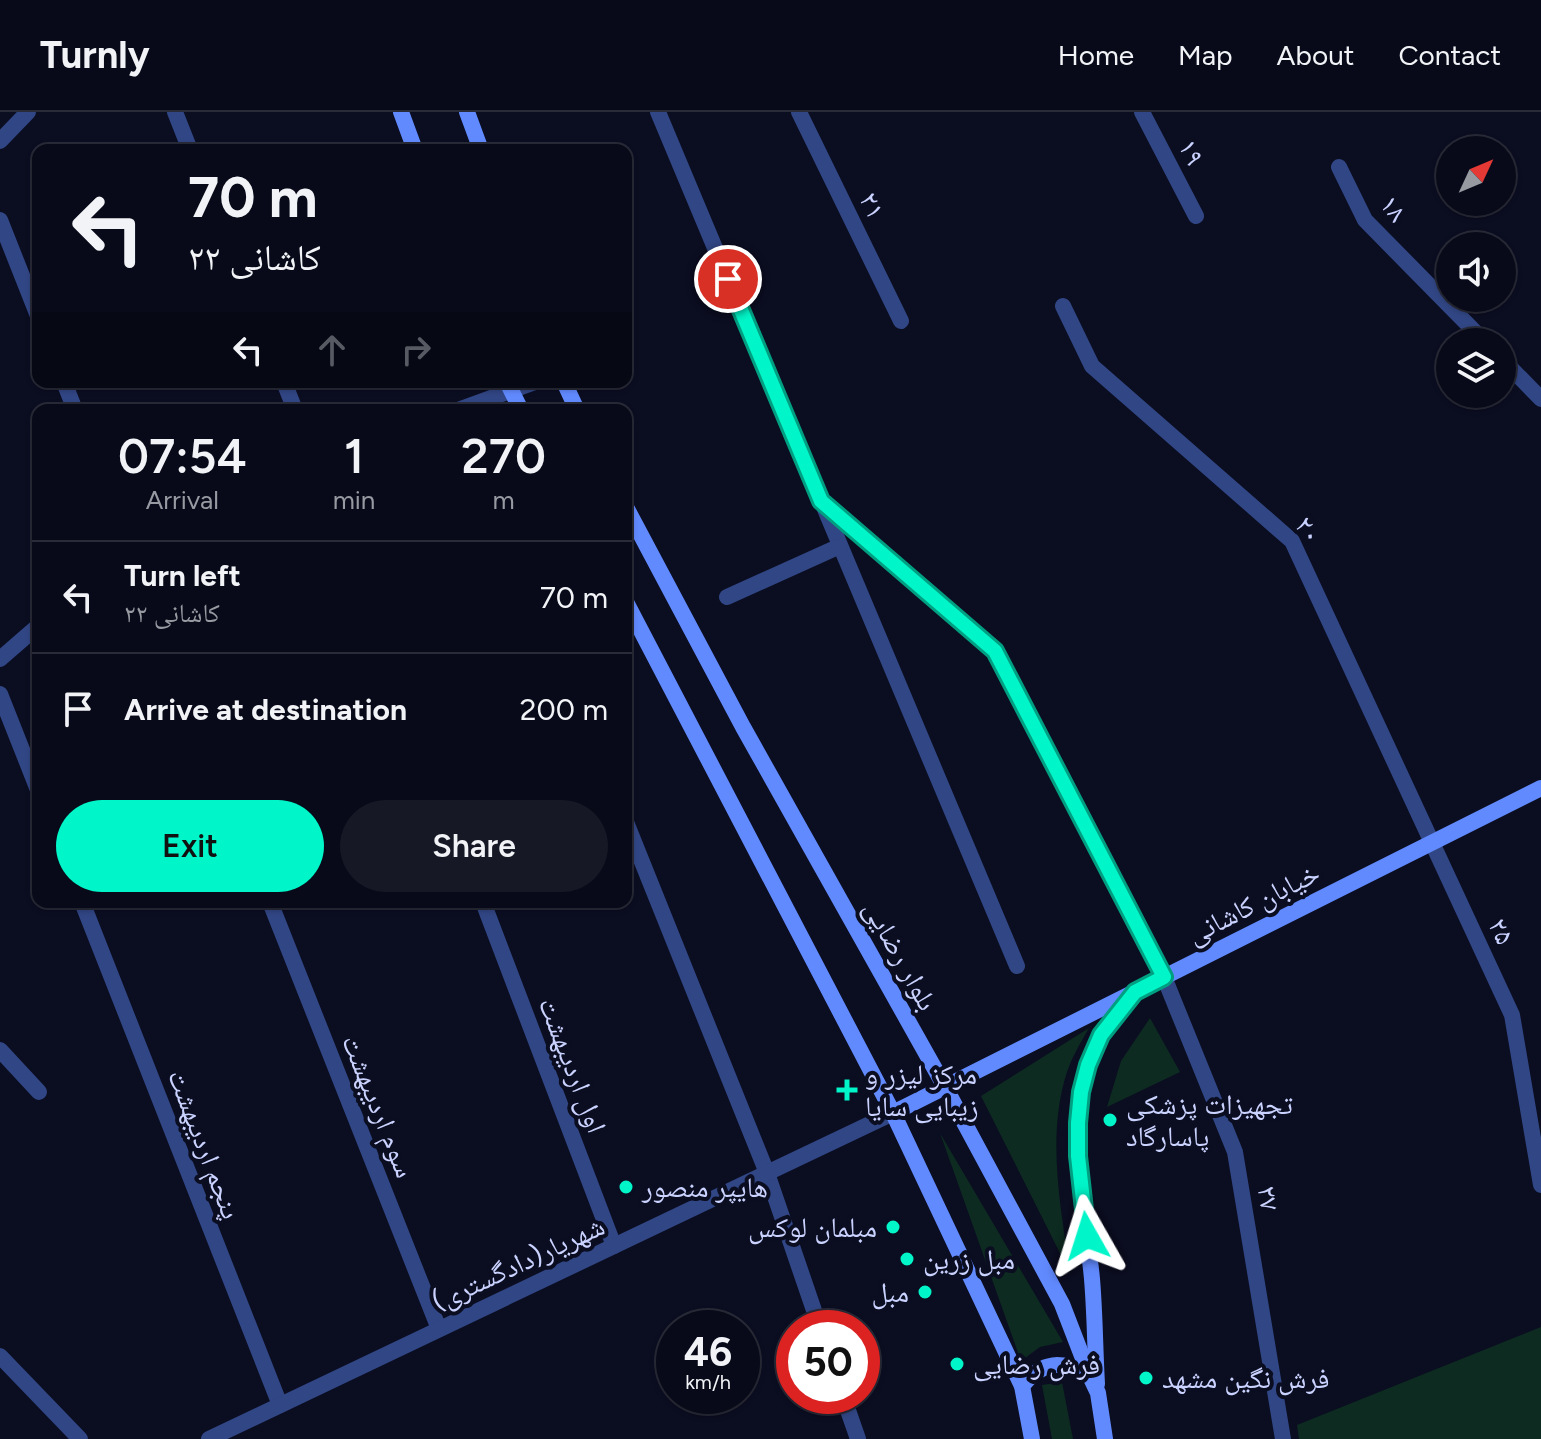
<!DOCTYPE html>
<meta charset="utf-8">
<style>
body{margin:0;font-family:Figtree,"Noto Naskh Arabic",sans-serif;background:#161826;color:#f1f3f6;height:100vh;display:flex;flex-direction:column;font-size:30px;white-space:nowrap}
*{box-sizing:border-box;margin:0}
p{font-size:26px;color:#989aa2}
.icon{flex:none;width:44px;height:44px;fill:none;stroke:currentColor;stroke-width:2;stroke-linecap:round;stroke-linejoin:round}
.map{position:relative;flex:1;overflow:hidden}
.sheet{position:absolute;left:32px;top:292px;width:600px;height:504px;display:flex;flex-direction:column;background:#080a19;border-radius:16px;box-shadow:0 2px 6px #0004,0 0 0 2px #292b38}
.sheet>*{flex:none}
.guide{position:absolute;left:32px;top:32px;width:600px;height:244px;border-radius:16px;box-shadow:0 2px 6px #0004,0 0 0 2px #292b38;background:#080a19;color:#f1f3f6;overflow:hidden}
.needle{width:52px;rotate:46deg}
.buttons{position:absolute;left:1436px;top:24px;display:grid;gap:16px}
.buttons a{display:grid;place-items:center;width:80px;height:80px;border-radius:50%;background:#080a19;box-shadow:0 2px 6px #0004,0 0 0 2px #292b38;font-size:40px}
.speed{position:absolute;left:656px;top:1198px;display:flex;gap:16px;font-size:40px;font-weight:700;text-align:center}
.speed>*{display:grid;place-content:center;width:104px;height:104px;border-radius:50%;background:#080a19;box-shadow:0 2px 6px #0004,0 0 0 2px #292b38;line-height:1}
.speed small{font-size:20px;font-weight:400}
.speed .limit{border:12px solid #d22;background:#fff;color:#111}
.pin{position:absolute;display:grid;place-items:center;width:68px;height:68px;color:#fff;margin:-34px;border:4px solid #fff;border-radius:50%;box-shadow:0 2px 8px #0007}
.me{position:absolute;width:88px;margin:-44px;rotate:354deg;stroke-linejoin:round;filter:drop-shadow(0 0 6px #0008)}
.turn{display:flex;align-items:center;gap:28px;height:168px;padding:0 24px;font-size:36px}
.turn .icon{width:104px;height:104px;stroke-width:2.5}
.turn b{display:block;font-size:56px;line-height:68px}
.lanes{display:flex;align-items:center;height:76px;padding:0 24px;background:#0003;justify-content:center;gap:40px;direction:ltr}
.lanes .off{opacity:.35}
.eta{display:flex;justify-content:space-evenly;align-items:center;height:136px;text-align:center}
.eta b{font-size:48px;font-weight:600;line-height:56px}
.button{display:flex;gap:16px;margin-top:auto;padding:16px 24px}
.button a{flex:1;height:92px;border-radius:48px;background:#00f5c8;color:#111;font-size:32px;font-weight:600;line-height:92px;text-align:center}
.button a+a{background:#161826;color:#f1f3f6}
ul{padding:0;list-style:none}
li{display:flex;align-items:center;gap:24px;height:112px;padding:0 24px;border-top:2px solid #292b38}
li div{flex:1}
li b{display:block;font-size:30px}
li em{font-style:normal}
header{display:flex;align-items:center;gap:48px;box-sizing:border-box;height:112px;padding:0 40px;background:#080a19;border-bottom:2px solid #292b38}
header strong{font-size:38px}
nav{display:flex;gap:44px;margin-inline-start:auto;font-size:28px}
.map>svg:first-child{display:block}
.green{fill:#0d2b21}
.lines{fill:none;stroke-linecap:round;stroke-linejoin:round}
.minor{stroke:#314684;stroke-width:16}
.tertiary{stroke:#314684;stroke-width:16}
.secondary{stroke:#618aff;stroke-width:16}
.route-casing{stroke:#009f82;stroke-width:20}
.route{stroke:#00f5c8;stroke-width:14}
.poi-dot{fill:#00f5c8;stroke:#0b0d21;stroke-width:3}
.labels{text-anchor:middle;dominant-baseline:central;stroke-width:8;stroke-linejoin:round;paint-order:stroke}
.street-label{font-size:28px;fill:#cad3ff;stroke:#0b0d21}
.poi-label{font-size:28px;fill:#cad3ff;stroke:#0b0d21;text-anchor:start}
</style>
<header>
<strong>Turnly</strong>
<nav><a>Home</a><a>Map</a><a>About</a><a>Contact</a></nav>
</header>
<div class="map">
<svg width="1541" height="1327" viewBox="0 0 1541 1327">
<rect width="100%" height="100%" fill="#0b0d21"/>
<g class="green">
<polygon points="1150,906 1180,960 1107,995 1121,949"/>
<path d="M1089,916C1081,930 1072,945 1067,960C1046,1025 1061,1096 1070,1161L981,984Z"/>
<polygon points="940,1021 1063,1230 1040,1235 1021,1249"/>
<polygon points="1541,1215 1541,1327 1299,1327 1297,1313"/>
<polygon points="1062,1270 1073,1327 1052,1327 1042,1273"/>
</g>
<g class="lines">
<g class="minor">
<polyline points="175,0 190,38"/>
<polyline points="658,0 821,389 995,539 1164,865 1235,1040 1283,1327"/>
<polyline points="799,0 901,209"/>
<polyline points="1142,0 1196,104"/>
<polyline points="0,29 28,0"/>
<polyline points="1339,55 1365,108 1485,230"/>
<polyline points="0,108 38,204"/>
<polyline points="1063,194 1092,254 1292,429 1512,903 1541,1073"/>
<polyline points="1502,247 1541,287"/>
<polyline points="64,270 75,298"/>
<polyline points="284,270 295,298"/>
<polyline points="824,395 1017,854"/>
<polyline points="727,485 840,434"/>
<polyline points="0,582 38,678"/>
<polyline points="626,710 767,1061 820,1216"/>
<polyline points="82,790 280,1293"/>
<polyline points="270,790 439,1217"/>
<polyline points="483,790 614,1134"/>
<polyline points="0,938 39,980"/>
<polyline points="843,1284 858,1327"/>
</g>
<g class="tertiary">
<polyline points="458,298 535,270"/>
<polyline points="0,547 38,514"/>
<polyline points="0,1244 80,1327"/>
<polyline points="209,1327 893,1001"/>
</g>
<g class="secondary">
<polyline points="401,0 415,38"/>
<polyline points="467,0 481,38"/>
<polyline points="507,270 521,298"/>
<polyline points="564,270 577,298"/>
<polyline points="626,395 743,615 945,975 1062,1192 1089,1262 1098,1281 1105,1327"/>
<polyline points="626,490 893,1001 1022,1274 1032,1327"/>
<polyline points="893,1001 1541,676"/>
<path d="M1097,1272C1095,1237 1095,1202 1092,1167C1086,1100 1064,1018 1088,953C1097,927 1114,907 1130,886"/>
<path d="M1022,1274C1043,1248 1061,1249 1089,1262"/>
</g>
</g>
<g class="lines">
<g class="route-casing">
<polyline id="route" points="728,167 821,389 995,539 1164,865 1135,880 1101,923 1088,953 1081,980 1078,1011 1078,1044 1087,1124"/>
</g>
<use href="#route" class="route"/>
</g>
<g class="poi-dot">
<path d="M843 966h8v8h8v8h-8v8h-8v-8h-8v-8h8z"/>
<circle cx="1110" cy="1008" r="8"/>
<circle cx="626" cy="1075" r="8"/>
<circle cx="893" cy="1115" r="8"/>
<circle cx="907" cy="1147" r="8"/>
<circle cx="925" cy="1180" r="8"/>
<circle cx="957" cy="1252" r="8"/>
<circle cx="1146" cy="1266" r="8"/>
</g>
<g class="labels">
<g class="street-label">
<text transform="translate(1192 40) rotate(63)">۱۹</text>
<text transform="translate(873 93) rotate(64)">۲۱</text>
<text transform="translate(1394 96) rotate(52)">۱۸</text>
<text transform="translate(1309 417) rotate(53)">۲۰</text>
<text transform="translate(1253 791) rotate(-27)">خیابان کاشانی</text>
<text transform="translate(1502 819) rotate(65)">۲۵</text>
<text transform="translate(901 843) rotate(61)">بلوار رضایی</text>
<text transform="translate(573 953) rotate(69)">اول اردیبهشت</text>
<text transform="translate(379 994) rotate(68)">سوم اردیبهشت</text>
<text transform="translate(205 1032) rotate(69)">پنجم اردیبهشت</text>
<text transform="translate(1269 1086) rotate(81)">۲۷</text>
<text transform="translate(518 1151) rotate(-25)">شهریار(دادگستری)</text>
</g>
<g class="poi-label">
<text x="865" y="962">مرکز لیزر و<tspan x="865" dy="32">زیبایی سایا</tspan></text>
<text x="1126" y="992">تجهیزات پزشکی<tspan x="1126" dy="32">پاسارگاد</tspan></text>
<text x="642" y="1075">هایپر منصور</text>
<text x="877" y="1115" text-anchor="end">مبلمان لوکس</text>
<text x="923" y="1147">مبل زرین</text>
<text x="909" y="1180" text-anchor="end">مبل</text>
<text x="973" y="1252">فرش رضایی</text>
<text x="1162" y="1266">فرش نگین مشهد</text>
</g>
</g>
</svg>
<div class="buttons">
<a><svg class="needle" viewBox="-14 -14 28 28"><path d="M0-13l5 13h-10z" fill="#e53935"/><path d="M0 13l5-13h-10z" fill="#989aa2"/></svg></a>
<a><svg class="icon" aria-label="sound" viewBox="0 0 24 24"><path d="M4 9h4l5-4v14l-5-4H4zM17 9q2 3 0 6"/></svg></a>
<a><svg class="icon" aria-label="layers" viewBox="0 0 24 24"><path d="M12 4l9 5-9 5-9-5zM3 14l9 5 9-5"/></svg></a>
</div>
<div class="speed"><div>46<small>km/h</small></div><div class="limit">50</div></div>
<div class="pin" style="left:728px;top:167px;background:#d93025"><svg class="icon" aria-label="arrive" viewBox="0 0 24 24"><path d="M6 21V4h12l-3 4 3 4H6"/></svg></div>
<svg class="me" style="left:1087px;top:1124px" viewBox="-20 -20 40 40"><path d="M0-17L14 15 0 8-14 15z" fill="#00f5c8" stroke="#fff" stroke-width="4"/></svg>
<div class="guide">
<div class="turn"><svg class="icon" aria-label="left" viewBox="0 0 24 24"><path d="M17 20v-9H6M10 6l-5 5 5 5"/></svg><div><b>70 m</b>کاشانی ۲۲</div></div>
<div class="lanes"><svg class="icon" aria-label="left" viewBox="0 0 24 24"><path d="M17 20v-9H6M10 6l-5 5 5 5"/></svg><svg class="icon off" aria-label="ahead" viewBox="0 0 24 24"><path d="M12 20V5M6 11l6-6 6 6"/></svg><svg class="icon off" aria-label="right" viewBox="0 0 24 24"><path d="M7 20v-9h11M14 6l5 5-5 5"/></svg></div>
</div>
<section class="sheet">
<div class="eta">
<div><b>07:54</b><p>Arrival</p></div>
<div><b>1</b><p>min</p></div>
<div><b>270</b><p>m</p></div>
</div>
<ul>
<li><svg class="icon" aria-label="left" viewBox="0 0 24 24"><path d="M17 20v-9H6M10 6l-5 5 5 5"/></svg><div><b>Turn left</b><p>کاشانی ۲۲</p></div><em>70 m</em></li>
<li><svg class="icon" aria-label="arrive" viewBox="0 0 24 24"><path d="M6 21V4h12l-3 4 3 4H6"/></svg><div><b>Arrive at destination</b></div><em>200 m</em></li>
</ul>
<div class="button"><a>Exit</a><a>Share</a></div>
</section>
</div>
